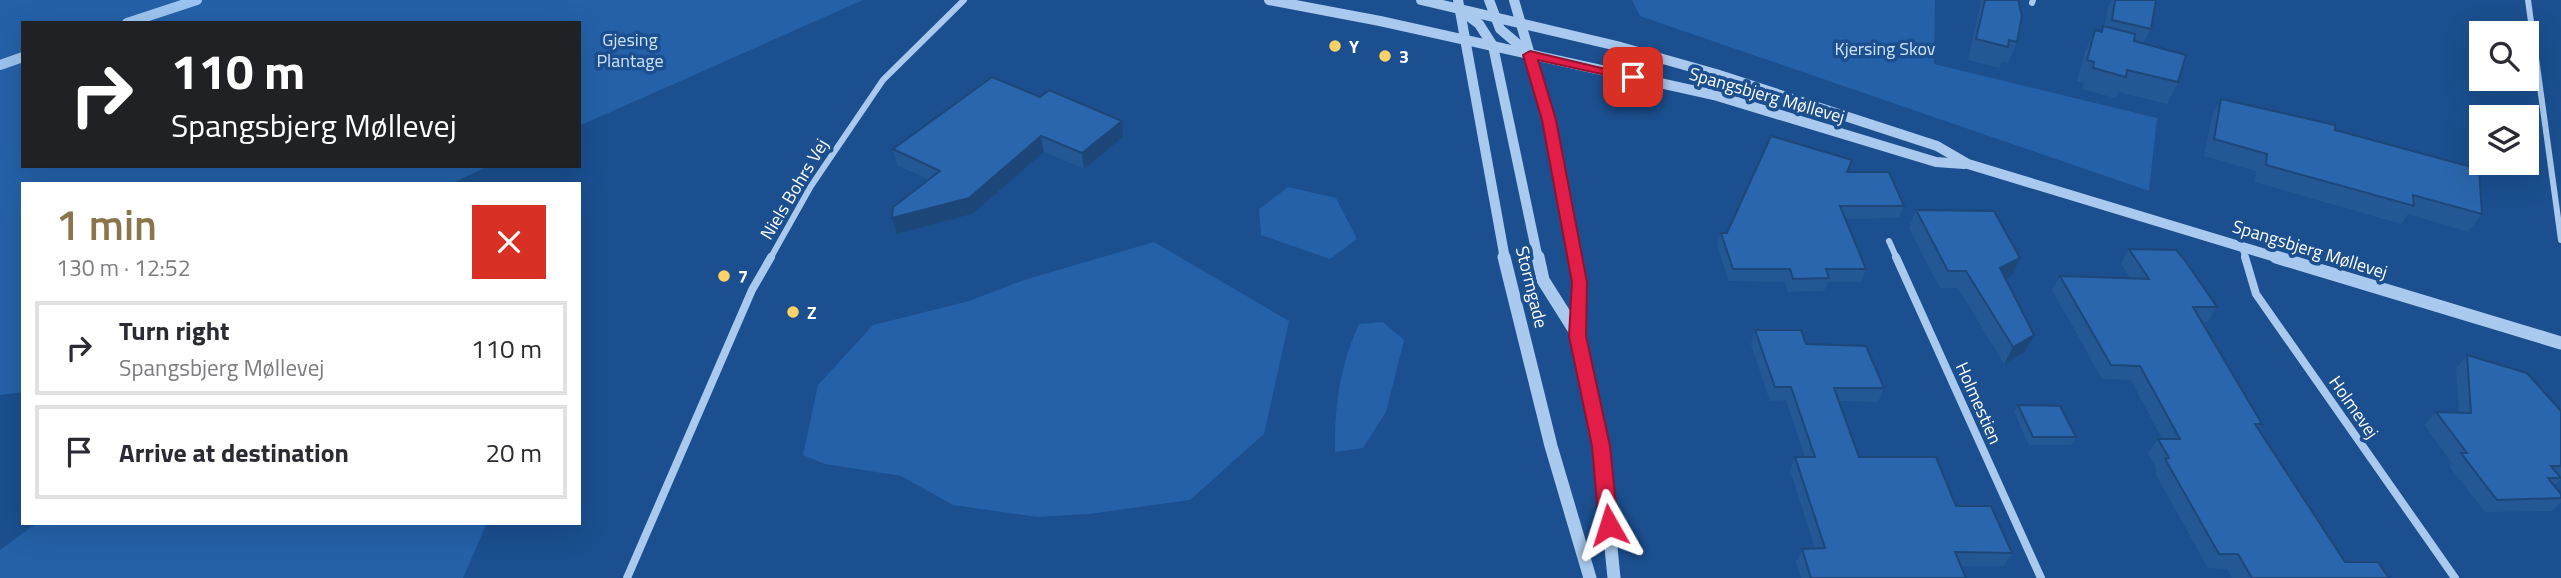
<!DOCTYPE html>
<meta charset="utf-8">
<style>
body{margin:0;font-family:"Titillium Web",sans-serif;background:#f2f2f3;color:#2b2b33;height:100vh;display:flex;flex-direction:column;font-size:26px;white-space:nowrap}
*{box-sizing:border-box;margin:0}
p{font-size:23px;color:#7c7c81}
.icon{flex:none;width:38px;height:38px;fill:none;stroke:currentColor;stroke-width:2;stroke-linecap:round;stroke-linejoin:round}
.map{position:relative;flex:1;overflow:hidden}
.details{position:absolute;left:21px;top:182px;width:560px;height:343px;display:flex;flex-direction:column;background:#fff;border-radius:0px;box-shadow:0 7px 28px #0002}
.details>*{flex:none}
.hud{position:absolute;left:21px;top:21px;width:560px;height:147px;border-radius:0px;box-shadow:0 7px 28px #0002;background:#202124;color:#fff;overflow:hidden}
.fabs{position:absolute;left:2469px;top:21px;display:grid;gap:14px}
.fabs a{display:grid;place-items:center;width:70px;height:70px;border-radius:0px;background:#fff;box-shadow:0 7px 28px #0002;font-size:35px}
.pin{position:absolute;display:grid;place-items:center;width:60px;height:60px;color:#fff;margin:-30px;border-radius:14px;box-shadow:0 4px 10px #0006}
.me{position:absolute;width:77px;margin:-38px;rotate:354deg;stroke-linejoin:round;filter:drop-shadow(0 0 5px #0008)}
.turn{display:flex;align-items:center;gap:24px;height:147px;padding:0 35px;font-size:32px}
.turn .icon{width:91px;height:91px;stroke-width:2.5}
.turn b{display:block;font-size:49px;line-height:60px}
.round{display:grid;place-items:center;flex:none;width:74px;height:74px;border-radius:0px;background:#f2f2f3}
.summary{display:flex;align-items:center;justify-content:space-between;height:119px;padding:0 35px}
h1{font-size:42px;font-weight:600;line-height:52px;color:#8a764a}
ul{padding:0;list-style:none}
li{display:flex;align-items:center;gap:21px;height:94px;margin:0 14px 10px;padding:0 21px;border:4px solid #e1e1e2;border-radius:0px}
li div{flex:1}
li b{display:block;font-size:26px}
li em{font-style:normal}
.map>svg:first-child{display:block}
.green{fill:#2461a8}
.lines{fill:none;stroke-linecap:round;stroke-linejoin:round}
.stream{stroke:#9cc4f0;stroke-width:10}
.minor-far1{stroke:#a9c9ee;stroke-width:6}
.minor{stroke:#a9c9ee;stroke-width:8}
.tertiary-far1{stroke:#a9c9ee;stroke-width:10}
.tertiary{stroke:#a9c9ee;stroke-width:13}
.wall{fill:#245895}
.shaded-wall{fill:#1d4779}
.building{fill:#2a66ad;stroke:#1d4779;stroke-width:2}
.route{fill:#e11d48;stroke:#92132f;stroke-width:2}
.poi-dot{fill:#ffd166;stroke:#1b4f8f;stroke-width:2.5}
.labels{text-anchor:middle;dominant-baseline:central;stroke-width:7;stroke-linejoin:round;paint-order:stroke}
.park-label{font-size:18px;fill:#cfe3fa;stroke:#1b4f8f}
.poi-label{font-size:18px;font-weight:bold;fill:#fff;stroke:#1b4f8f;text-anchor:start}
.street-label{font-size:18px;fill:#fff;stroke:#1b4f8f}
</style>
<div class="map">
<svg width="2561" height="578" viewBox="0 0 2561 578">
<rect width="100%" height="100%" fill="#1b4f8f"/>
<g class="green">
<polygon points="0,0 863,0 579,126 579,23 23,23 23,166 489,166 450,184 23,184 23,392 0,395"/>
<polygon points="1632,0 1935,0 1934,64 2157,118 2149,191 1640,16"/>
<polygon points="1288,187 1336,198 1357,239 1330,259 1261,235 1259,209"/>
<polygon points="1154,242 1289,321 1264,434 1190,500 1089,514 1038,517 953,505 901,476 825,464 803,455 818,385 873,325 969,301 1024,280"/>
<path d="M1383,322L1404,340L1386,412L1363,448L1335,452C1334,408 1340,365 1359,324Z"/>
<polygon points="37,523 487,523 463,578 0,578 0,550"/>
</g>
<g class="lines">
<g class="stream">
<polyline points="127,23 197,0"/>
<polyline points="0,65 23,57"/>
</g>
<g class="minor-far1">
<polyline points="2528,0 2561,240"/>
<polyline points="2032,3 2033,0"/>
<polyline points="1889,241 1897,259"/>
<polyline points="2242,247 2246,259"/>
<polyline points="770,259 811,186 883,80 964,0"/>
</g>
<g class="minor">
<polyline points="1896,257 2041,578"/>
<polyline points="2245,257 2256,294 2455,578"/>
<polyline points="627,578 752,290 771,257"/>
</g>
<g class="tertiary-far1">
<polyline points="1269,0 1380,21 1714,95 1936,162 1964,164"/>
<polyline points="1421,0 1617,46 1716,74 1937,146 1968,164 2282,259"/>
<polyline points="1458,0 1505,259"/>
<polyline points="1489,0 1500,29 1527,52"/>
<polyline points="1514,0 1549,120 1576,259"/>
<polyline points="1463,12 1479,24 1493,46 1538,259"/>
</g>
<g class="tertiary">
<polyline points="1504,257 1551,446 1590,578"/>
<polyline points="1538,257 1543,280 1577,334"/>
<polyline points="1575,257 1580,282 1577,336 1601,446 1614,578"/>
<polyline points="2276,257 2561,343"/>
</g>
</g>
<g class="wall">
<polygon points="1981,0 2018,0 2017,42 2008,63 2002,61 1999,68 1968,60"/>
<polygon points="2112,0 2156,0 2151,29 2143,43 2178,82 2167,104 2118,92 2115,98 2082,89 2084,83 2077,81 2085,52 2095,30 2100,32 2103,26 2104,26 2108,7"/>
<polygon points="992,77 1123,137 1084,169 1044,152 972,214 897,234 929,180 897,165 893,149"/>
<polygon points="2221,99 2335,130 2482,214 2468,232 2408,214 2401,224 2255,182 2256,171 2204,156 2212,116"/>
<polygon points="1847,172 1904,206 1899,218 1845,219 1866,269 1861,282 1828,282 1824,291 1788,292 1785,282 1729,281 1717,245 1721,233 1727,233"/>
<polygon points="1916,210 2012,275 2005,278 2034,335 2025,352 2004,364 1958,288 1940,288 1909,228"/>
<polygon points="2129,249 2217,307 2208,322 2201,322 2262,424 2258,429 2345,562 2389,578 2232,578 2227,569 2208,568 2155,473 2157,470 2148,453 2158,439 2162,439 2131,380 2102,379 2052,290 2060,276 2130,278 2121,264"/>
<polygon points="1755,330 1806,344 1884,388 1878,402 1839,401 1859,457 1956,506 2012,553 2004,566 1961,566 1966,578 1801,578 1796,562 1802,549 1815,548 1790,470 1795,457 1805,457 1786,400 1770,401 1751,344"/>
<polygon points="2467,355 2561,411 2561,479 2554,486 2561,494 2561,502 2552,511 2485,512 2449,466 2452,463 2424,425 2436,412 2459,412 2456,368"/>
<polygon points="2018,405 2076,437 2071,445 2029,445 2014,412"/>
</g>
<g class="shaded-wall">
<polygon points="1122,121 1123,137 1084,169 1082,153"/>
<polygon points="1041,136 1044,152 972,214 897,234 892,218"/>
<polygon points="2020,258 2012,275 1992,286 2000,268"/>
<polygon points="2034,335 2025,352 2004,364 2013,347"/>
</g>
<g class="building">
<polygon points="1985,0 2018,0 2022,16 2017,42 2009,40 2008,47 1976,39"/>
<polygon points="2115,0 2156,0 2151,29 2112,20"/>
<polygon points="2103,26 2135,34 2134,41 2186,55 2178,82 2127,70 2126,77 2093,68 2094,62 2087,60 2095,30 2102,32"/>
<polygon points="992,77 1040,97 1049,90 1122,121 1082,153 1041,136 969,198 892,218 893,207 940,171 893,149"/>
<polygon points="2221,99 2335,125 2335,130 2479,169 2482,214 2413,195 2414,206 2266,165 2267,154 2214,139"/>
<polygon points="1771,136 1852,160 1847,172 1889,172 1904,206 1840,206 1866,269 1826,269 1829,278 1793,279 1790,269 1733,269 1721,233 1727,233"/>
<polygon points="1916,210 1994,211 2020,258 2000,268 2034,335 2013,347 1966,271 1948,271"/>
<polygon points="2129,249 2176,250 2184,259 2217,307 2193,307 2262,424 2255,424 2345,562 2378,562 2389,578 2252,578 2238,554 2219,554 2165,459 2169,458 2158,439 2180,439 2140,366 2111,365 2060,276 2149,279"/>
<polygon points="1755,330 1801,330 1806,344 1866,346 1884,388 1834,388 1859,457 1936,457 1956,506 1991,506 2012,553 1955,552 1966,578 1811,578 1802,549 1825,548 1795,457 1815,457 1791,387 1775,387"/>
<polygon points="2467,355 2527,373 2561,411 2561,466 2551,466 2561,478 2548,478 2561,494 2561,498 2497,500 2461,453 2467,453 2436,412 2471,413"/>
<polygon points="2018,405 2060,406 2076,437 2033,437"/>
</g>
<polygon class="route" points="1530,51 1639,77 1633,81 1538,60 1556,120 1587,282 1586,336 1610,446 1618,525 1609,533 1599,525 1592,446 1569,336 1572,282 1542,120 1523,55"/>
<g class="poi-dot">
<circle cx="1335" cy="46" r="7"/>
<circle cx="1385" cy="56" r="7"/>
<circle cx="724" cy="276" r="7"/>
<circle cx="793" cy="312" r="7"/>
</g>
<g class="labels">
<g class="park-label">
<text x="630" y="39">Gjesing<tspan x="630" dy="21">Plantage</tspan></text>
<text x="1885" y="48">Kjersing Skov</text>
</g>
<g class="poi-label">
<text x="1349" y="46">Y</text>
<text x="1399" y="56">3</text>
<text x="738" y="276">7</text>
<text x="807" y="312">Z</text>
</g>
<g class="street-label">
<text transform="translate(1767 95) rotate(16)">Spangsbjerg Møllevej</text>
<text transform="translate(794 189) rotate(-59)">Niels Bohrs Vej</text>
<text transform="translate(2310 249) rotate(17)">Spangsbjerg Møllevej</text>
<text transform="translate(1532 287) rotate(76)">Stormgade</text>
<text transform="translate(1979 403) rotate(66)">Holmestien</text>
<text transform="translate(2354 407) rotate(55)">Holmevej</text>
</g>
</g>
</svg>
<div class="fabs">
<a><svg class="icon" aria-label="search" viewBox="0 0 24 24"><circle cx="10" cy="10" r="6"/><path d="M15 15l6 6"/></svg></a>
<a><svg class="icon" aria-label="layers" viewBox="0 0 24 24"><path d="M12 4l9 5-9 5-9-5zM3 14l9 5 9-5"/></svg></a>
</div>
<div class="pin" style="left:1633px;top:77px;background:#d93025"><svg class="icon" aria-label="arrive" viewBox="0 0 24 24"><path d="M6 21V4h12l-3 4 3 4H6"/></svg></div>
<svg class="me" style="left:1609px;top:525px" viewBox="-20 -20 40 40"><path d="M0-17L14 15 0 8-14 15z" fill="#e11d48" stroke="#fff" stroke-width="4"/></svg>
<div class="hud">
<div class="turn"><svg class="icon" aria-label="right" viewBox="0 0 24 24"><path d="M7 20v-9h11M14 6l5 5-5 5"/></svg><div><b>110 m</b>Spangsbjerg Møllevej</div></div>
</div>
<section class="details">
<div class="summary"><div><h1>1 min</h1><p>130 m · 12:52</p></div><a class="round" style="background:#d93025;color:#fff"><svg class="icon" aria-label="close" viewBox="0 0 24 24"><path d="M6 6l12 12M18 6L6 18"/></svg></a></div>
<ul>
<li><svg class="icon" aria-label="right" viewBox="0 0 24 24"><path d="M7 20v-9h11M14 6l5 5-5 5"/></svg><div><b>Turn right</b><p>Spangsbjerg Møllevej</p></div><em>110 m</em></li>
<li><svg class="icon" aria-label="arrive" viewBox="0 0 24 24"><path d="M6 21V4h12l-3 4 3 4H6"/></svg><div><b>Arrive at destination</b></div><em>20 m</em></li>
</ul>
</section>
</div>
